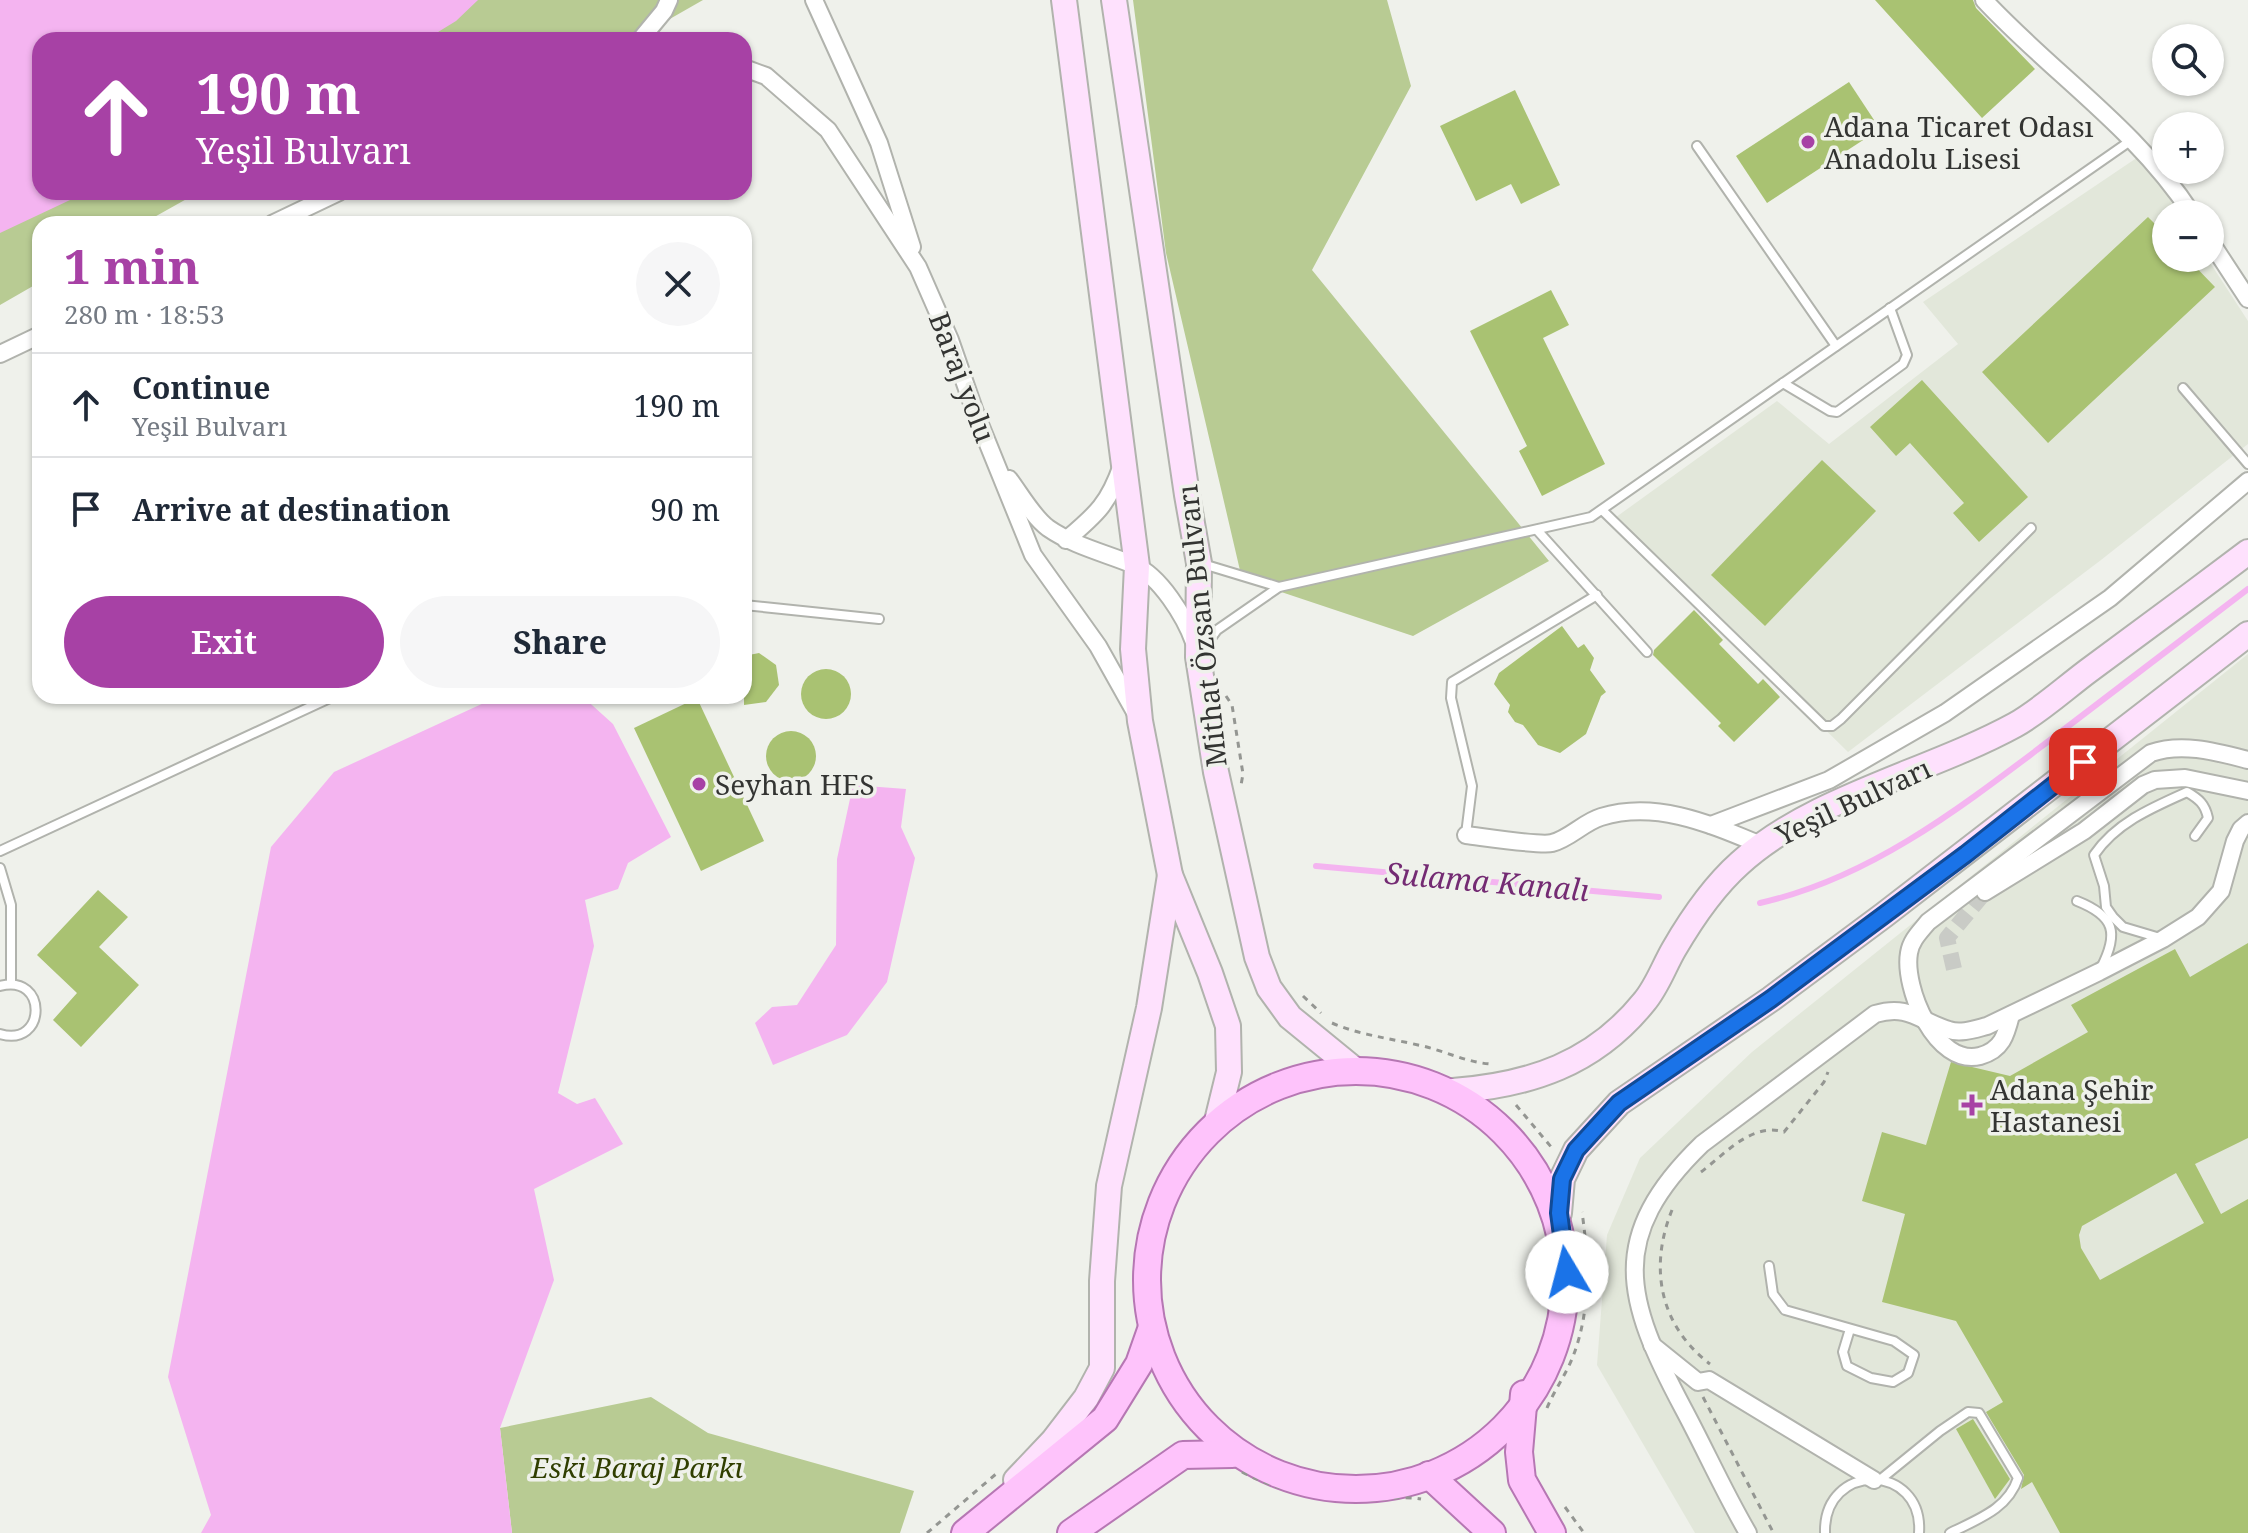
<!DOCTYPE html>
<meta charset="utf-8">
<style>
body{margin:0;font-family:"Noto Serif",serif;background:#f6f6f7;color:#1f2937;height:100vh;display:flex;flex-direction:column;font-size:30px;white-space:nowrap}
*{box-sizing:border-box;margin:0}
p{font-size:26px;color:#747a83}
.icon{flex:none;width:44px;height:44px;fill:none;stroke:currentColor;stroke-width:2;stroke-linecap:round;stroke-linejoin:round}
.map{position:relative;flex:1;overflow:hidden}
.side{position:absolute;left:32px;top:216px;width:720px;height:488px;display:flex;flex-direction:column;background:#fff;border-radius:24px;box-shadow:0 2px 6px #0004}
.side>*{flex:none}
.hud{position:absolute;left:32px;top:32px;width:720px;height:168px;border-radius:24px;box-shadow:0 2px 6px #0004;background:#a741a5;color:#fff;overflow:hidden}
.controls{position:absolute;left:2152px;top:24px;display:grid;gap:16px}
.controls a{display:grid;place-items:center;width:72px;height:72px;border-radius:50%;background:#fff;box-shadow:0 2px 6px #0004;font-size:40px}
.pin{position:absolute;display:grid;place-items:center;width:68px;height:68px;color:#fff;margin:-34px;border-radius:16px;box-shadow:0 4px 12px #0006}
.me{position:absolute;width:88px;margin:-44px;rotate:352deg;stroke-linejoin:round;filter:drop-shadow(0 0 6px #0008)}
.turn{display:flex;align-items:center;gap:28px;height:168px;padding:0 32px;font-size:36px}
.turn .icon{width:104px;height:104px;stroke-width:2.5}
.turn b{display:block;font-size:56px;line-height:68px}
.round{display:grid;place-items:center;flex:none;width:84px;height:84px;border-radius:42px;background:#f6f6f7}
.summary{display:flex;align-items:center;justify-content:space-between;height:136px;padding:0 32px}
h1{font-size:48px;font-weight:700;line-height:60px;color:#a741a5}
.cta{display:flex;gap:16px;margin-top:auto;padding:16px 32px}
.cta a{flex:1;height:92px;border-radius:48px;background:#a741a5;color:#fff;font-size:32px;font-weight:700;line-height:92px;text-align:center}
.cta a+a{background:#f6f6f7;color:#1f2937}
ul{padding:0;list-style:none}
li{display:flex;align-items:center;gap:24px;height:104px;padding:0 32px;border-top:2px solid #e0e1e3}
li div{flex:1}
li b{display:block;font-size:30px}
li em{font-style:normal}
.map>svg:first-child{display:block}
.built{fill:#e2e7da}
.green{fill:#b8cb93}
.water{fill:#f4b4f0}
.lines{fill:none;stroke-linecap:round;stroke-linejoin:round}
.stream{stroke:#f4b4f0;stroke-width:6}
.building{fill:#a9c272;fill-rule:evenodd}
.street-tunnel{stroke:#c9cbc6;stroke-width:16;stroke-dasharray:16 8;stroke-linecap:butt}
.lane-casing{stroke:#b1b3ad;stroke-width:12}
.street-casing{stroke:#b1b3ad;stroke-width:20}
.secondary-casing{stroke:#b1b3ad;stroke-width:28}
.primary-casing{stroke:#b677b3;stroke-width:30}
.path{stroke:#949692;stroke-width:3;stroke-dasharray:6 6;stroke-linecap:butt}
.lane{stroke:#fff;stroke-width:8}
.street{stroke:#fff;stroke-width:16}
.secondary{stroke:#fee1fd;stroke-width:24}
.primary{stroke:#fec3fb;stroke-width:26}
.route-casing{stroke:#114b97;stroke-width:20}
.route{stroke:#1a73e8;stroke-width:14}
.poi-dot{fill:#a741a5;stroke:#eff1eb;stroke-width:3}
.labels{text-anchor:middle;dominant-baseline:central;stroke-width:7;stroke-linejoin:round;paint-order:stroke}
.poi-label{font-size:28px;fill:#333432;stroke:#eff1eb;text-anchor:start}
.street-label{font-size:28px;fill:#333432;stroke:#eff1eb}
.park-label{font-size:28px;font-style:italic;fill:#303e00;stroke:#eff1eb}
.water-label{font-size:30px;font-style:italic;fill:#742b73;stroke:#eff1eb}
</style>
<div class="map">
<svg width="2248" height="1533" viewBox="0 0 2248 1533">
<rect width="100%" height="100%" fill="#eff1eb"/>
<g class="built">
<polygon points="2141,155 2179,214 2166,214 2166,258 2207,258 2248,321 2248,444 2101,560 1848,752 1612,520 1777,401 1829,444 1958,344 1923,302"/>
<polygon points="2248,654 2248,1533 1695,1533 1597,1365 1607,1235 1640,1158 1752,1052"/>
</g>
<g class="green">
<polygon points="0,0 703,0 633,40 40,40 40,192 199,192 142,224 40,224 40,282 0,305"/>
<polygon points="1133,0 1387,0 1411,86 1312,270 1549,561 1413,636 1242,579 1166,253"/>
<polygon points="651,1397 708,1433 914,1491 900,1533 512,1533 500,1428"/>
</g>
<g class="water">
<polygon points="0,0 478,0 456,21 425,40 40,40 40,192 87,192 0,233"/>
<polygon points="499,696 582,696 613,724 671,837 628,863 618,889 585,900 594,946 558,1093 577,1104 595,1098 623,1144 534,1189 554,1280 500,1428 512,1533 201,1533 211,1515 168,1377 271,847 334,772"/>
<polygon points="853,785 906,789 901,827 915,858 887,982 847,1035 773,1065 755,1023 772,1007 797,1005 836,945 837,859"/>
</g>
<g class="lines">
<g class="stream">
<polyline points="1316,866 1659,897"/>
<path d="M1760,903C1872,878 1964,805 2054,737C2119,688 2183,638 2248,589"/>
</g>
</g>
<g class="building">
<polygon points="1875,0 1973,0 1976,8 2035,69 1982,118"/>
<polygon points="1849,82 1880,129 1767,203 1736,156"/>
<polygon points="1515,90 1560,185 1521,204 1511,184 1476,201 1440,126"/>
<polygon points="2148,217 2166,235 2166,258 2187,258 2215,287 2048,443 1982,372"/>
<polygon points="1551,290 1569,325 1543,338 1605,464 1542,496 1519,451 1527,446 1470,331"/>
<polygon points="1922,380 2028,497 1979,542 1953,513 1964,503 1910,443 1896,456 1870,427"/>
<polygon points="1822,460 1876,511 1765,626 1711,575"/>
<polygon points="1694,610 1723,640 1719,644 1758,684 1763,679 1780,697 1734,742 1718,726 1721,723 1653,655 1654,650"/>
<polygon points="1562,626 1578,648 1584,644 1594,658 1590,670 1606,692 1601,696 1586,734 1560,753 1538,745 1523,725 1515,722 1508,712 1510,705 1494,684 1499,673"/>
<polygon points="759,653 776,665 779,685 766,702 744,705 744,656"/>
<circle cx="826" cy="694" r="25"/>
<polygon points="697,698 764,841 701,871 634,728"/>
<circle cx="791" cy="756" r="25"/>
<polygon points="98,890 128,917 99,947 139,985 81,1047 53,1020 77,993 37,955"/>
<path d="M2248,943V1138L2195,1164L2221,1214L2248,1199V1533H2060L2032,1482L2021,1489L2024,1475L1986,1412L2003,1402L1956,1321L1882,1302L1905,1214L1862,1201L1882,1132L1926,1145L1951,1062L2010,1076L2088,1032L2071,1005L2175,949L2190,977ZM2176,1173L2204,1223L2100,1280L2081,1248L2079,1235L2082,1226Z"/>
<polygon points="1973,1419 2010,1479 1995,1499 1956,1429"/>
</g>
<g class="lines">
<polyline class="street-tunnel" points="1954,969 1947,938 1985,892"/>
<g class="lane-casing">
<g id="lane">
<polyline points="1697,146 1836,346"/>
<polyline points="1783,383 1830,411 1837,412 1903,364 1907,355 1890,308"/>
<polyline points="2183,388 2248,464"/>
<polyline points="1602,510 1824,726 1832,726 1841,719 2031,528"/>
<polyline points="1537,530 1647,652"/>
<polyline points="1203,564 1279,587"/>
<polyline points="744,605 879,619"/>
<polyline points="1204,648 1217,630 1279,587 1591,517 2133,139"/>
<polyline points="1466,834 1472,786 1451,698 1452,682 1597,595"/>
<polyline points="0,851 334,696"/>
<polyline points="0,868 11,905 11,984"/>
<path d="M2077,901C2115,916 2119,933 2101,968"/>
<path d="M2160,938L2123,927L2113,917L2106,907L2104,886L2094,855C2116,823 2151,808 2187,792C2199,799 2205,804 2208,818L2195,836"/>
<path d="M0,986C48,973 47,1048 0,1034"/>
<polyline points="1769,1266 1773,1294 1785,1310 1894,1341 1914,1355 1908,1373 1893,1382 1871,1378 1847,1366 1843,1352 1850,1329"/>
<path d="M1881,1479L1940,1431L1968,1412L1979,1413L2018,1478C2008,1509 1978,1519 1950,1533"/>
<path d="M1825,1533C1823,1461 1924,1463 1919,1533"/>
</g>
</g>
<g class="street-casing">
<g id="street">
<polyline points="814,0 879,143 912,247"/>
<path d="M1984,0C2053,74 2136,128 2192,214"/>
<polyline points="640,40 664,11 669,0"/>
<polyline points="744,68 766,76 828,130 918,267 950,340 975,412 1033,555 1098,646 1135,712"/>
<polyline points="272,224 339,192"/>
<polyline points="2210,241 2248,299"/>
<polyline points="0,354 40,335"/>
<path d="M1009,479C1021,495 1033,517 1048,528C1074,546 1105,553 1134,565C1160,576 1185,617 1194,642"/>
<path d="M1066,540C1097,514 1109,503 1122,465"/>
<polyline points="1711,825 1829,780 1945,713 2110,598 2248,481"/>
<path d="M1466,835C1483,837 1540,846 1552,843C1569,839 1584,822 1601,817C1656,800 1710,824 1761,845"/>
<polyline points="1985,892 2084,831 2143,785 2155,780 2185,778 2248,791"/>
<path d="M2011,1015C2006,1035 2002,1050 1980,1056C1936,1067 1903,988 1909,953C1911,940 1920,932 1928,922L2151,753C2182,742 2217,752 2248,760"/>
<polyline points="1652,1345 1698,1382 1709,1380 1874,1480"/>
<path d="M1748,1533C1724,1492 1705,1449 1683,1408C1625,1299 1606,1237 1702,1144L1875,1014C1909,1004 1919,1021 1949,1030C1961,1034 1975,1029 1987,1026L2099,972L2163,939L2198,917L2221,891L2235,841L2241,829L2248,823"/>
</g>
</g>
<g class="secondary-casing">
<g id="secondary">
<polyline points="1064,0 1137,566 1133,649 1140,721 1170,875 1210,973 1228,1026 1229,1072 1217,1121"/>
<polyline points="1114,0 1187,495 1199,563 1198,657 1216,772 1257,957 1269,988 1290,1017 1355,1070"/>
<path d="M1453,1091C1530,1085 1594,1064 1644,1002C1657,987 1664,966 1674,949C1692,918 1713,887 1740,863C1811,798 1929,772 2015,725C2040,711 2064,689 2088,671C2141,632 2195,592 2248,552"/>
<polyline points="1559,1213 1562,1179 1576,1150 1619,1103 1771,999 1884,915 2248,634"/>
<polyline points="1016,1480 1053,1441 1086,1398 1102,1368 1102,1281 1109,1186 1149,1008 1170,875"/>
</g>
</g>
<g class="primary-casing">
<g id="primary">
<circle cx="1356" cy="1280" r="209"/>
<polyline points="1524,1394 1519,1452 1522,1480 1552,1533"/>
<polyline points="1429,1475 1492,1533"/>
<polyline points="965,1533 1105,1419 1139,1364 1152,1327"/>
<polyline points="1071,1533 1183,1455 1232,1454"/>
</g>
</g>
<g class="path">
<polyline points="1226,696 1232,705 1243,774 1241,785"/>
<polyline points="1303,996 1321,1013"/>
<path d="M1332,1023C1360,1035 1388,1038 1418,1045C1443,1050 1465,1062 1490,1064"/>
<polyline points="1516,1105 1552,1148"/>
<path d="M1701,1172C1725,1154 1752,1122 1784,1132L1824,1082L1828,1072"/>
<path d="M1672,1210C1649,1267 1659,1325 1710,1364"/>
<polyline points="1703,1397 1773,1532"/>
<path d="M1547,1408C1554,1391 1565,1376 1572,1359C1591,1312 1589,1261 1582,1212"/>
<path d="M1242,1472C1282,1493 1325,1500 1371,1500C1387,1499 1405,1496 1421,1499"/>
<polyline points="1565,1507 1584,1533"/>
<polyline points="927,1533 996,1474"/>
</g>
<use href="#lane" class="lane"/>
<use href="#street" class="street"/>
<use href="#secondary" class="secondary"/>
<use href="#primary" class="primary"/>
</g>
<g class="lines">
<g class="route-casing">
<polyline id="route" points="1567,1272 1559,1213 1562,1179 1576,1150 1619,1103 1771,999 1966,854 2083,762"/>
</g>
<use href="#route" class="route"/>
</g>
<g class="poi-dot">
<circle cx="1808" cy="142" r="8"/>
<circle cx="699" cy="784" r="8"/>
<path d="M1968 1093h8v8h8v8h-8v8h-8v-8h-8v-8h8z"/>
</g>
<g class="labels">
<g class="poi-label">
<text x="1824" y="126">Adana Ticaret Odası<tspan x="1824" dy="32">Anadolu Lisesi</tspan></text>
<text x="715" y="784">Seyhan HES</text>
<text x="1990" y="1089">Adana Şehir<tspan x="1990" dy="32">Hastanesi</tspan></text>
</g>
<g class="street-label">
<text transform="translate(963 377) rotate(69)">Baraj yolu</text>
<text transform="translate(1201 626) rotate(-96)">Mithat Özsan Bulvarı</text>
<text transform="translate(1853 801) rotate(-25)">Yeşil Bulvarı</text>
</g>
<g class="park-label">
<text x="637" y="1467">Eski Baraj Parkı</text>
</g>
<g class="water-label">
<text transform="translate(1487 881) rotate(5)">Sulama Kanalı</text>
</g>
</g>
</svg>
<div class="controls">
<a><svg class="icon" aria-label="search" viewBox="0 0 24 24"><circle cx="10" cy="10" r="6"/><path d="M15 15l6 6"/></svg></a>
<a>+</a>
<a>−</a>
</div>
<div class="pin" style="left:2083px;top:762px;background:#d93025"><svg class="icon" aria-label="arrive" viewBox="0 0 24 24"><path d="M6 21V4h12l-3 4 3 4H6"/></svg></div>
<svg class="me" style="left:1567px;top:1272px" viewBox="-20 -20 40 40"><circle r="19" fill="#fff"/><path d="M0-13L10 11 0 6-10 11z" fill="#1a73e8"/></svg>
<div class="hud">
<div class="turn"><svg class="icon" aria-label="ahead" viewBox="0 0 24 24"><path d="M12 20V5M6 11l6-6 6 6"/></svg><div><b>190 m</b>Yeşil Bulvarı</div></div>
</div>
<section class="side">
<div class="summary"><div><h1>1 min</h1><p>280 m · 18:53</p></div><a class="round"><svg class="icon" aria-label="close" viewBox="0 0 24 24"><path d="M6 6l12 12M18 6L6 18"/></svg></a></div>
<ul>
<li><svg class="icon" aria-label="ahead" viewBox="0 0 24 24"><path d="M12 20V5M6 11l6-6 6 6"/></svg><div><b>Continue</b><p>Yeşil Bulvarı</p></div><em>190 m</em></li>
<li><svg class="icon" aria-label="arrive" viewBox="0 0 24 24"><path d="M6 21V4h12l-3 4 3 4H6"/></svg><div><b>Arrive at destination</b></div><em>90 m</em></li>
</ul>
<div class="cta"><a>Exit</a><a>Share</a></div>
</section>
</div>
